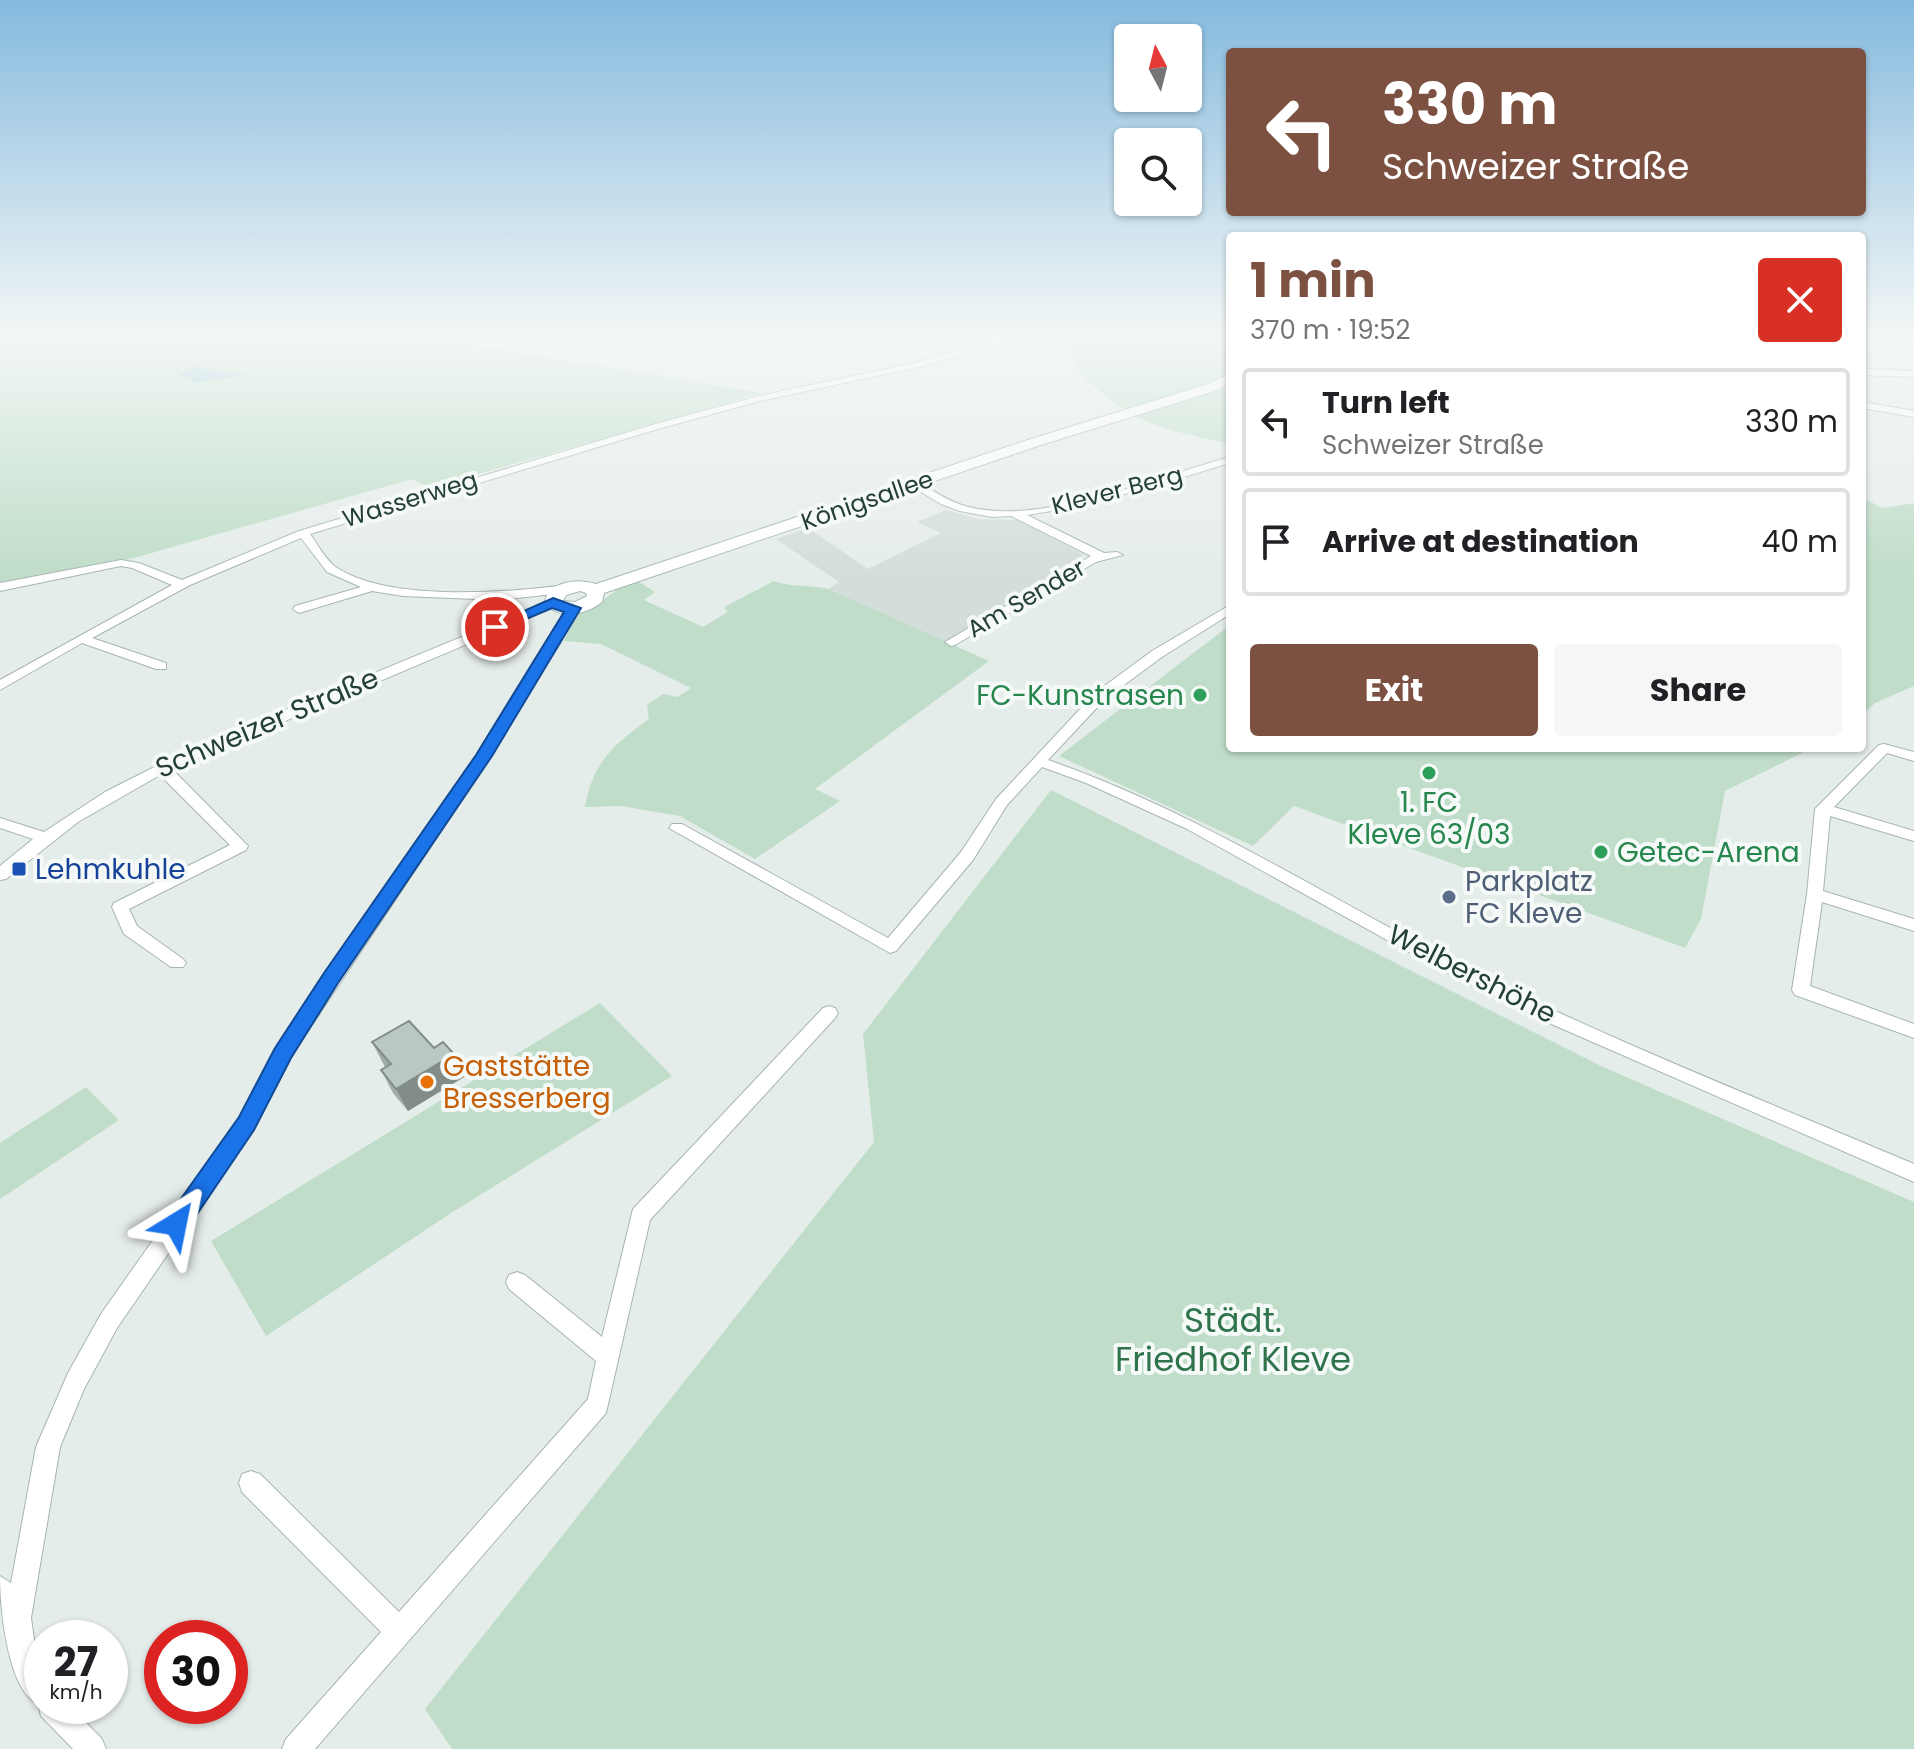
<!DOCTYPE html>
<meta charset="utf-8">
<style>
body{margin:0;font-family:Poppins,sans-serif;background:#f6f6f6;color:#202124;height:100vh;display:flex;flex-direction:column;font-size:30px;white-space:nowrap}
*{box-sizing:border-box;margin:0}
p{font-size:26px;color:#757577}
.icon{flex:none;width:44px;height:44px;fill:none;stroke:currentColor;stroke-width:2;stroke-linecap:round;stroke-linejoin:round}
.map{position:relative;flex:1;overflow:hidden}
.side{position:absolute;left:1226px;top:232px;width:640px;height:520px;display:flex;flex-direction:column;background:#fff;border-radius:8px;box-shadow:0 2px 6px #0004}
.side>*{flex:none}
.top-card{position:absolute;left:1226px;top:48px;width:640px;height:168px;border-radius:8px;box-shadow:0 2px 6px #0004;background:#7c5141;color:#fff;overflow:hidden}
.needle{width:52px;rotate:353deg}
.controls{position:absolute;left:1114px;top:24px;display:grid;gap:16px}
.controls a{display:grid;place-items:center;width:88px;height:88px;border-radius:8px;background:#fff;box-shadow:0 2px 6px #0004;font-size:40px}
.speed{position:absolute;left:24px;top:1620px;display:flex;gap:16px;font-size:40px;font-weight:700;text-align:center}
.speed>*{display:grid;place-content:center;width:104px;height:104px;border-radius:50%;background:#fff;box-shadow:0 2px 6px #0004;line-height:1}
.speed small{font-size:20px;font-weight:400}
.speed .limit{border:12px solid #d22;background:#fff;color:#111}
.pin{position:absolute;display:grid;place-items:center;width:68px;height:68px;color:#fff;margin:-34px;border:4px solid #fff;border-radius:50%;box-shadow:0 2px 8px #0007}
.me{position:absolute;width:88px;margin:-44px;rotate:35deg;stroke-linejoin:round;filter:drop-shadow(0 0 6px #0008)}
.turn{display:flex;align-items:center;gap:28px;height:168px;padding:0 24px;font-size:36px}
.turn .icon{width:104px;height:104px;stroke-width:2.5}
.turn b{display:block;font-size:56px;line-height:68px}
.round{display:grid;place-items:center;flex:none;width:84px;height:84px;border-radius:8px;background:#f6f6f6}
.headline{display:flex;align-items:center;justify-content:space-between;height:136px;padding:0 24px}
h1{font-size:48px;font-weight:700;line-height:60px;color:#7c5141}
.primary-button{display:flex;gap:16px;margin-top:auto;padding:16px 24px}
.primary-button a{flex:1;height:92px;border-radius:8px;background:#7c5141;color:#fff;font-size:32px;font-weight:700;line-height:92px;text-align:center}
.primary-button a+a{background:#f6f6f6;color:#202124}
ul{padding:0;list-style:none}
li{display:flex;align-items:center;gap:24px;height:108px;margin:0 16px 12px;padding:0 8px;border:4px solid #e0e0e0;border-radius:8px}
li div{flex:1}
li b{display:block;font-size:30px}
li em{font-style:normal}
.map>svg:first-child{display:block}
.built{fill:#d3ddd9}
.green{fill:#bfddc8}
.water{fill:#90c3d0}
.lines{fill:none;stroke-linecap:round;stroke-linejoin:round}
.street-casing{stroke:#a7b5b1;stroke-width:2}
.secondary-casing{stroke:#a4b9b2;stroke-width:2}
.street{fill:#fff;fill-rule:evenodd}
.secondary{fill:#fff;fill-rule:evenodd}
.wall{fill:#a0aca8}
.shaded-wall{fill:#828c88}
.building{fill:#bac8c3;stroke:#828c88;stroke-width:2}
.route{fill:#1a73e8;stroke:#114b97;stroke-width:2}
.leisure-dot{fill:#2e9e5b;stroke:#f5faf8;stroke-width:3}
.transit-dot{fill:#1a4fb4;stroke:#f5faf8;stroke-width:3}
.service-dot{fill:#5c6f8a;stroke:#f5faf8;stroke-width:3}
.food-dot{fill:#e8710a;stroke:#f5faf8;stroke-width:3}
.labels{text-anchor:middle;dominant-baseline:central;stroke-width:8;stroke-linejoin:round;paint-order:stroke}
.far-street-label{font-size:24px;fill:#243f39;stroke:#f5faf8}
.leisure-label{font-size:28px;fill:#27864d;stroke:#f5faf8;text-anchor:end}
.street-label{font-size:28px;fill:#243f39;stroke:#f5faf8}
.transit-label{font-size:28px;fill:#164399;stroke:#f5faf8;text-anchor:start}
.service-label{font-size:28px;fill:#4e5e75;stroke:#f5faf8;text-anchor:start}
.food-label{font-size:28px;fill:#c56008;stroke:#f5faf8;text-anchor:start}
.near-park-label{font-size:34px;fill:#30744d;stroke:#f5faf8}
</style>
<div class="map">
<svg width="1914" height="1749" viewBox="0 0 1914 1749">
<rect width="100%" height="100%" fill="#e5edea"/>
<polygon class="built" points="946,510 978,519 1019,520 1084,555 944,643 828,589 839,582 776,539 808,528 868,569 941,533 917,522"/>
<g class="green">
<polygon points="0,332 393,332 762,393 430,488 412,479 134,558 0,584"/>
<path d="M1053,332H1230V444C1171,430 1142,429 1095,387C1082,375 1070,365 1073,346L1021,340Z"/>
<polygon points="1869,501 1882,508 1914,503 1914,686 1875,703 1862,715 1862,502"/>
<path d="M636,580L655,592L644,600L703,627L728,612L724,607L774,581C792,588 808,584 828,589L989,661L815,789L840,801L755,859L680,816L621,806L585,807C593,762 613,745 649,719L647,705L663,694L678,697L691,688L601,644L564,641L577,613C604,606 609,590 636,580Z"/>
<polygon points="1230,625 1230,748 1812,748 1725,791 1701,919 1685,948 1294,806 1253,846 1059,756"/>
<polygon points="1051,790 1603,1067 1914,1202 1914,1749 452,1749 425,1709 874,1142 863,1034"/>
<polygon points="600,1003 672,1076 451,1213 266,1336 211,1241"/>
<polygon points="86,1087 119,1120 0,1199 0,1143"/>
</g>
<polygon class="water" points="194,367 246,375 193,383 192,379 179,375"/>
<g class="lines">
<g class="street-casing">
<g id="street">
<path d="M939,332H969L1003,338L1023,332H1037L919,367L760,401L658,429L310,534C318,545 327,562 337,568C390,601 499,593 559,586L563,587V593L500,600L403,596L372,591L299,613L293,609L295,606L361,587L327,572L301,538L190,585L92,638L166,663V669H156L82,643L0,690V680L172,585L132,568L121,566L0,591V583L121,560L139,563L182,580L299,531L652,425L759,396L914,363L995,340Z"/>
<polygon points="1862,369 1914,371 1914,377 1862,375"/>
<polygon points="1862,402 1914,411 1914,417 1862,408"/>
<path d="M1230,457V463C1163,483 1096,505 1027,515L1104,553L1117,552L1123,555L1096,562L955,645L951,646L945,642L1091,556L1011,516L992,517L960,511L941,504L911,486V482H919C932,490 946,500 962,505C1036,529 1156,477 1230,457Z"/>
<polygon points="553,599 559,603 557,606 172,769 248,846 246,850 129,909 137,926 183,959 186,963 183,967 171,967 124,934 112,907 114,903 230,845 160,775 78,822 6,879 0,880 0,866 33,839 0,828 0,818 44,832 105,792 182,753"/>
<path d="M574,604L580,608L491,756L290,1058L253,1130L117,1328L84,1389L60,1447L31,1618L37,1660L42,1668V1706H70L102,1739L106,1749H73L41,1716L38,1704C7,1690 0,1606 0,1576L11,1583L36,1447L68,1373L101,1314L239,1118L276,1048L477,756L568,608Z"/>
<path d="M1230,605V614L1162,657L1105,699L1048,760C1189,809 1312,888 1443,956C1595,1035 1756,1097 1914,1164V1182L1549,1023L1432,965L1187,829L1086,783L1042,767L1007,805L973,860L896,951L890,953L669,828L672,824H682L888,938L961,852L996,799L1095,693L1152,651Z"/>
<polygon points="1884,744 1914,752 1914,761 1887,753 1834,807 1914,831 1914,841 1830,816 1823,891 1914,919 1914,931 1822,902 1810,986 1914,1024 1914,1038 1795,995 1792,990 1807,894 1815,809 1879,745"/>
<polygon points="829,1006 835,1008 838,1013 835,1018 650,1220 606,1413 315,1749 282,1749 286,1739 381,1632 242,1492 239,1483 242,1474 251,1471 260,1474 399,1612 588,1399 596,1361 509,1289 506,1282 509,1275 517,1272 525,1275 602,1337 633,1209 823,1008"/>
</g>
</g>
<g class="secondary-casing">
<g id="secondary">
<polygon points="1877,332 1898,332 1914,337 1914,345"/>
<path d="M1230,374V383L1218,390L1041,445L604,593L602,602C586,615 560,620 544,603L549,590C564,581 578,579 596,584L1031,439L1208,384ZM580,591L586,593L587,596L575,602L563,601L566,595Z"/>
</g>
</g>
<use href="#street" class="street"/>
<use href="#secondary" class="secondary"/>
</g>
<polygon class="wall" points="372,1042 434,1048 464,1077 408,1111 393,1093 381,1070 385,1067"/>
<polygon class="shaded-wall" points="454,1054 464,1077 408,1111 396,1089"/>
<polygon class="building" points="409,1021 434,1048 443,1042 454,1054 396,1089 381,1070 391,1064 372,1042"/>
<linearGradient id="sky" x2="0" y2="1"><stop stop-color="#85bade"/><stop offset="0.58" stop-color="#f3f7f6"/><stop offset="1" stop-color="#f3f7f6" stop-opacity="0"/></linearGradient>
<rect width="1914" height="577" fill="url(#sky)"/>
<polygon class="route" points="553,598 581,608 492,756 338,983 291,1058 254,1130 185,1232 176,1235 168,1232 165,1224 168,1217 239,1117 275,1048 324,973 476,755 564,612 552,608 500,630 490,630 488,627"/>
<g class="leisure-dot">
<circle cx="1200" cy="695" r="8"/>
<circle cx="1429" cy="773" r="8"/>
<circle cx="1601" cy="852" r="8"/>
</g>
<rect class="transit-dot" x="11" y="861" width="16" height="16" rx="4"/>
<circle class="service-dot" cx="1449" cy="897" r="8"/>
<circle class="food-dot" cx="427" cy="1082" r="8"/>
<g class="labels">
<g class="far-street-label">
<text transform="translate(1117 490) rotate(-14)">Klever Berg</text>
<text transform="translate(410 499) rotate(-17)">Wasserweg</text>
<text transform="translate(867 500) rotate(-19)">Königsallee</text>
<text transform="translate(1026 598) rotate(-30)">Am Sender</text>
</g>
<g class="leisure-label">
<text x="1184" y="695">FC-Kunstrasen</text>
<text x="1429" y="802" text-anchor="middle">1. FC<tspan x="1429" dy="32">Kleve 63/03</tspan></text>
<text x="1617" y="852" text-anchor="start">Getec-Arena</text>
</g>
<g class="street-label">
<text transform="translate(267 723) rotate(-23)">Schweizer Straße</text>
<text transform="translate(1472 974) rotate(27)">Welbershöhe</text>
</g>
<g class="transit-label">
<text x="35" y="869">Lehmkuhle</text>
</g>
<g class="service-label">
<text x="1465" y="881">Parkplatz<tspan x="1465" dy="32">FC Kleve</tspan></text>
</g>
<g class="food-label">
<text x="443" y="1066">Gaststätte<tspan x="443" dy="32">Bresserberg</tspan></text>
</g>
<g class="near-park-label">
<text x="1233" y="1320">Städt.<tspan x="1233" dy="39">Friedhof Kleve</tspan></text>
</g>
</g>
</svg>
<div class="controls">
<a><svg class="needle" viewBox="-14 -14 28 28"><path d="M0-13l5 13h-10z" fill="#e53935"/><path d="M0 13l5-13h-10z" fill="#757577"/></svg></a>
<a><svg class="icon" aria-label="search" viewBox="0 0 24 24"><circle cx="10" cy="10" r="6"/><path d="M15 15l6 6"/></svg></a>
</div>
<div class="speed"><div>27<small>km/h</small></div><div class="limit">30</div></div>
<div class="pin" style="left:495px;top:627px;background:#d93025"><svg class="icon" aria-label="arrive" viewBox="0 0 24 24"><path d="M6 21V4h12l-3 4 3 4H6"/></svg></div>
<svg class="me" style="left:176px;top:1224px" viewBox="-20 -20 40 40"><path d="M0-17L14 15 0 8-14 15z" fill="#1a73e8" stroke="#fff" stroke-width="4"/></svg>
<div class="top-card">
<div class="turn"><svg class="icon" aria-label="left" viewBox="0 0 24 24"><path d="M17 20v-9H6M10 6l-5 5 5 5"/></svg><div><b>330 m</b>Schweizer Straße</div></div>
</div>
<section class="side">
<div class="headline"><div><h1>1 min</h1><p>370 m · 19:52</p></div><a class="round" style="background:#d93025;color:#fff"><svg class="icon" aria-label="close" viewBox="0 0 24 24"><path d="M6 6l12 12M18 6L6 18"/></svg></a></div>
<ul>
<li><svg class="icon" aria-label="left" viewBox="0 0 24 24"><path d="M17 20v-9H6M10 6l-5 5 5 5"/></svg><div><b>Turn left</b><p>Schweizer Straße</p></div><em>330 m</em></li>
<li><svg class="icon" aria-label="arrive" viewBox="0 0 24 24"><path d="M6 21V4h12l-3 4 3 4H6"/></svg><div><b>Arrive at destination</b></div><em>40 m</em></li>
</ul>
<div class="primary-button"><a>Exit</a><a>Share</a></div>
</section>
</div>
